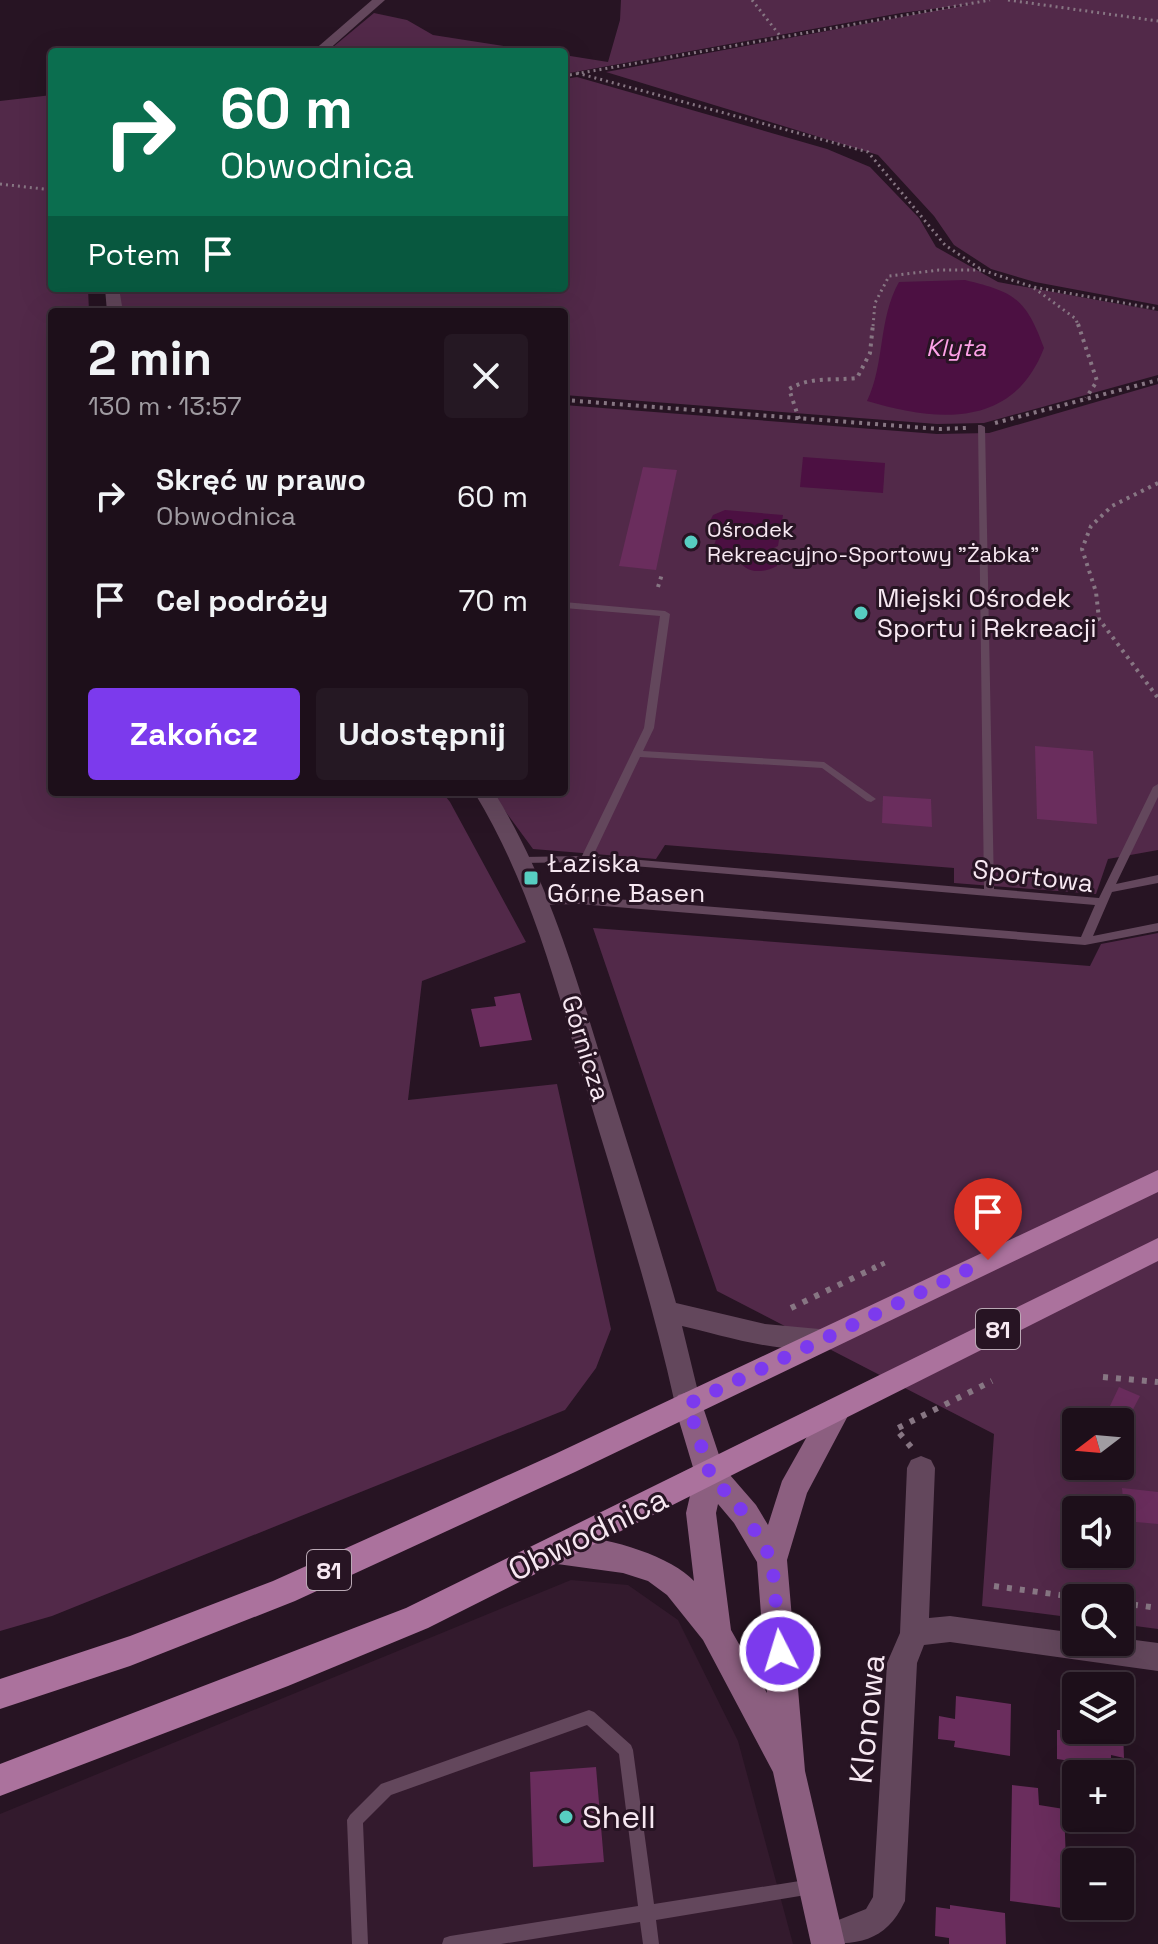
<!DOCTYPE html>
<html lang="pl">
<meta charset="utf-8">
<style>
body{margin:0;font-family:"Space Grotesk",sans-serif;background:#251823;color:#f1f3f6;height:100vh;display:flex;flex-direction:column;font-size:30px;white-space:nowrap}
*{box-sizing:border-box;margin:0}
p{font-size:26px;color:#a09ca2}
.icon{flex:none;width:44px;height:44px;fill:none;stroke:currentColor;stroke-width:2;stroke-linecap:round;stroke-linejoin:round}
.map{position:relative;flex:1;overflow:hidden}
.drawer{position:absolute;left:48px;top:308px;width:520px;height:488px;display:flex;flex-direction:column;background:#1d0f1a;border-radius:8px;box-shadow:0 8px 32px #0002,0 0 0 2px #3b2f39}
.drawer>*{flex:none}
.hud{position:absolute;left:48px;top:48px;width:520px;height:244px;border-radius:8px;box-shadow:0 8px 32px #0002,0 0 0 2px #3b2f39;background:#0b6e4f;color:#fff;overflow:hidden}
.needle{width:52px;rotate:254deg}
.buttons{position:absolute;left:1062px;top:1408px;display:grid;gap:16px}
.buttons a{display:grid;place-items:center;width:72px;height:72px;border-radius:8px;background:#1d0f1a;box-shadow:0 8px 32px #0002,0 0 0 2px #3b2f39;font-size:40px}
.pin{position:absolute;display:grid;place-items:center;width:68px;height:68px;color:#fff;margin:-82px -34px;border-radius:50% 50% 50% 0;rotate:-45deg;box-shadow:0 0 8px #0007}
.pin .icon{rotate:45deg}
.me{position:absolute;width:88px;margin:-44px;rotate:355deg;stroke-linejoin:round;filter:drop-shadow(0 0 6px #0008)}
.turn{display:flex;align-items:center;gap:28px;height:168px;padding:0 40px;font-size:36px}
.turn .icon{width:104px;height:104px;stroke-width:2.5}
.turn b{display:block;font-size:56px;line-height:68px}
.then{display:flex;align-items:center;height:76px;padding:0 40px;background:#0003;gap:16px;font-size:30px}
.round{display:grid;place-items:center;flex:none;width:84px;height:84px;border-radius:8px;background:#251823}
.headline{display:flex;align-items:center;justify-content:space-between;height:136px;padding:0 40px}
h1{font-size:48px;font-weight:700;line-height:60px}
.primary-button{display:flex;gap:16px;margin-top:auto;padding:16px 40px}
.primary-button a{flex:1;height:92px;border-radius:8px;background:#7c3aed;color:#fff;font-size:32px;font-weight:700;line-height:92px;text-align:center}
.primary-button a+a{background:#251823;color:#f1f3f6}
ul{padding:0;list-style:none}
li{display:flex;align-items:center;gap:24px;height:104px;padding:0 40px}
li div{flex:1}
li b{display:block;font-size:30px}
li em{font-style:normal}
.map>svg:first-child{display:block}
.built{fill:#331a2d}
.green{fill:#522949;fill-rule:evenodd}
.water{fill:#4c1042}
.building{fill:#6a2d5d}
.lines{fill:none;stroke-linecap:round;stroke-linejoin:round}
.path-far3{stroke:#877683;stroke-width:3;stroke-dasharray:2 4;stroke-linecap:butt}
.path-far2{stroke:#877683;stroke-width:4;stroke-dasharray:3 5;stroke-linecap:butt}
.path-far1{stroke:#877683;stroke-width:5;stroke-dasharray:4 6;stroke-linecap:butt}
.path{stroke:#877683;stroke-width:6;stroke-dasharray:5 8;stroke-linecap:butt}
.lane{fill:#63475c;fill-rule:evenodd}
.street{fill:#63475c;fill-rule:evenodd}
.secondary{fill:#8c5f80;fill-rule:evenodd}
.primary{fill:#ab729d;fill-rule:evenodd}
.route{stroke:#7c3aed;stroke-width:14;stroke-dasharray:0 25.2}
.poi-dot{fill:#57cec2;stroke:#271423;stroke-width:3}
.labels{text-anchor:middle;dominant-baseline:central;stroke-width:6;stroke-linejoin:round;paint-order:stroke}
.far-poi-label{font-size:22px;fill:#f7e8f2;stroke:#271423;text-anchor:start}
.far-water-label{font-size:24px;font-style:italic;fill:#fea2e8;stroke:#271423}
.shield{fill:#271423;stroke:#b9a8b4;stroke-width:2}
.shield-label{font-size:24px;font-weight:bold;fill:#f7e8f2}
.poi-label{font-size:26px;fill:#f7e8f2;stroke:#271423;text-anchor:start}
.street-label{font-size:26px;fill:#f7e8f2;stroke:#271423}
.near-street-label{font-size:32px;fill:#f7e8f2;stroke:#271423}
.near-poi-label{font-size:32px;fill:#f7e8f2;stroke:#271423;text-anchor:start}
</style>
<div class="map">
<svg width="1158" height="1944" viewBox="0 0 1158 1944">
<rect width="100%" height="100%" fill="#271423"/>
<polygon class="built" points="571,1580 628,1585 678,1620 738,1741 793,1944 0,1944 0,1814"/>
<g class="green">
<polygon points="621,0 1158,0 1158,305 1035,282 991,269 954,245 934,216 878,155 606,72 971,4 901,13 564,74 564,55 608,62 620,20"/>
<polygon points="374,13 407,20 433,35 542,52 327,52"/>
<polygon points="577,77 827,149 870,167 919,218 936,247 998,282 1158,311 1158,375 984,423 937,424 564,395 564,312 113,312 111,288 564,288 564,79"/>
<polygon points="52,95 52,288 88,288 89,312 52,312 52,792 442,792 450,802 526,942 422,981 408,1100 557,1084 611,1329 596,1368 565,1410 52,1616 0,1631 0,101"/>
<polygon points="1158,384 1158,850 1108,859 1096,894 954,883 954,868 665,845 656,859 533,849 491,792 564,792 564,405 937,434 989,433"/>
<path d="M593,928L1090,966L1101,944L1158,933V1629L1120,1624V1598H1076V1618L982,1606L994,1434L717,1291ZM1076,1422H1120V1466H1076ZM1076,1510H1120V1554H1076Z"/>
</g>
<g class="water">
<path d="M965,280C1014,292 1026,298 1044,348C1013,429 937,422 867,401C885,364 878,319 899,282Z"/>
<polygon points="803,457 885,463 883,493 800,487"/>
<path d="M725,510L783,515L778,546L774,548L778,556L777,566C762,574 743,574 737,556C724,560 715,562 705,552L715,543L718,531L709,523L713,515Z"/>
</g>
<g class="building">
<polygon points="643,467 677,470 656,570 619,566"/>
<polygon points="1035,746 1093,751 1097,824 1037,819"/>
<polygon points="883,796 931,799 932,827 882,823"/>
<polygon points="520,993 532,1040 480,1047 471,1009 496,1006 494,997"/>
<polygon points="1119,1387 1140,1396 1129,1417 1109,1408"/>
<polygon points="1122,1488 1158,1492 1158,1524 1125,1521"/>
<polygon points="956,1696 1011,1704 1010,1756 954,1747 955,1741 938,1739 939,1716 955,1719"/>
<polygon points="1057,1730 1123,1730 1124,1758 1111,1755 1111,1767 1057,1759"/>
<polygon points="596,1767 604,1862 533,1867 530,1772"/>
<polygon points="1012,1785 1038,1788 1039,1805 1064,1809 1066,1861 1076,1862 1076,1910 1010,1901"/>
<polygon points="950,1905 1005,1913 1006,1944 949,1944 949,1938 935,1936 936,1907 950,1909"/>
</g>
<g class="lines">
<g class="path-far3">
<polyline points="752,0 781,37"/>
<polyline points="1008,0 1158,21"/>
<polyline points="577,73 868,152 945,245 982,270 1033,287 1158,309"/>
<polyline points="564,76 990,0"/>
<polyline points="0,184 52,190"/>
<polyline points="1034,288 1076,319 1078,326"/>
<polyline points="873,326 875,303 889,276 939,270 981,270"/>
</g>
<g class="path-far2">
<polyline points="1078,324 1097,381 1086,398"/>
<polyline points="564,400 939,429 966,428"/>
<path d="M799,419L789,389C812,376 831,381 857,378L870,353L873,324"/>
<polyline points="995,423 1158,380"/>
<polyline points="1158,483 1112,506 1091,526 1082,549 1096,592 1099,619 1158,698"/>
<polyline points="658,587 662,574"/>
</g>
<polyline class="path-far1" points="872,1269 889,1261"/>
<g class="path">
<polyline points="791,1308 876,1267"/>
<polyline points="1103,1377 1158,1382"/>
<polyline points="911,1447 896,1429 992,1381"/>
<polyline points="994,1586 1083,1598"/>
<polyline points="1120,1603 1158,1608"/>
</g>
<g class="lane">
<polygon points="978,425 981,425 985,427 994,889 1099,898 1153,787 1158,784 1158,797 1116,884 1158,875 1158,883 1112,892 1093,936 1158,923 1158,931 1085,945 579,904 538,905 537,902 542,898 579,896 1081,937 1095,905 586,862 522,863 517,860 522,857 582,856 644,728 660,616 564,608 564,602 665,611 670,614 654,728 643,751 824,762 876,799 871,802 867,801 822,768 640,757 593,856 984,889"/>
<polygon points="589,1710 594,1712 631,1745 633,1750 654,1904 812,1879 818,1881 820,1887 818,1893 656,1920 659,1944 643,1944 640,1922 501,1944 442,1944 444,1938 450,1936 638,1906 619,1754 587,1725 391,1795 363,1823 368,1944 352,1944 347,1820 350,1815 381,1784"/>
</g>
<g class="street">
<polygon points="372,0 385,0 326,52 312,52"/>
<polygon points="105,288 119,288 123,312 107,312"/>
<path d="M474,792H494C550,882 577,981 608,1081C631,1155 655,1229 676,1303L765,1324L830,1330L834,1338L830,1346C793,1358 721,1335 682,1326L701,1404L697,1412L688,1415L679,1412L675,1404C651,1295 616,1188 584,1081C555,981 529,882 474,792Z"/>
<path d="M921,1456L931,1460L935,1468L929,1618L950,1616L1076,1633V1642H1120V1638L1158,1643V1671L950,1642L924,1645L917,1663L905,1901C885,1944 857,1944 813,1944L811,1940L816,1929L866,1909L873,1897L887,1663L900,1633L907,1468L911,1460Z"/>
</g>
<path class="secondary" d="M688,1392L698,1395L702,1404L723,1467L756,1505L768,1525L782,1481L827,1401L837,1398L847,1401L851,1410L807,1493L787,1560L805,1771L845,1944H811L773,1772L703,1640L667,1595L648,1581L623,1573L557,1564L546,1560L542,1550L546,1540C582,1527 668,1553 694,1581L686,1513L695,1474L674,1404L678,1395ZM718,1504L734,1523L757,1562L767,1693L731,1630L716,1513Z"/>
<g class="primary">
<polygon points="1158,1170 1158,1192 575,1472 295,1601 130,1666 0,1709 0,1679 130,1636 273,1581 555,1454"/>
<polygon points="1158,1238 1158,1261 428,1628 288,1686 0,1796 0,1764 406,1608"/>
</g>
</g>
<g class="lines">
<polyline class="route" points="780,1651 772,1560 745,1514 710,1474 688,1404 988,1260"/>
</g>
<g class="poi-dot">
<circle cx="691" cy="542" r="8"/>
<circle cx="861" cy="613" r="8"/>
<rect x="523" y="870" width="16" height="16" rx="4"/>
<circle cx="566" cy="1817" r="8"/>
</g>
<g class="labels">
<g class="far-poi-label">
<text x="707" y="529">Ośrodek<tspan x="707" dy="25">Rekreacyjno-Sportowy "Żabka"</tspan></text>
</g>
<g class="far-water-label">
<text x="956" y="347">Klyta</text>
</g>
<g class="shield">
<rect x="976" y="1309" width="44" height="40" rx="6"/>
<rect x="307" y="1550" width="44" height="40" rx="6"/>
</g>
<g class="shield-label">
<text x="998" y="1329">81</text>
<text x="329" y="1570">81</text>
</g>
<g class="poi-label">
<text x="877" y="598">Miejski Ośrodek<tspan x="877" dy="30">Sportu i Rekreacji</tspan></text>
<text x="547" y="863">Łaziska<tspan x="547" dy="30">Górne Basen</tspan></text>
</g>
<g class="street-label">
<text transform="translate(1033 876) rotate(7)">Sportowa</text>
<text transform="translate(586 1048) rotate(73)">Górnicza</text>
</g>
<g class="near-street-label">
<text transform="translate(588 1534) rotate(-26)">Obwodnica</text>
<text transform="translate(867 1719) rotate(-84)">Klonowa</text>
</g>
<g class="near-poi-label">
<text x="582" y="1817">Shell</text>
</g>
</g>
</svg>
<div class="buttons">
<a><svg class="needle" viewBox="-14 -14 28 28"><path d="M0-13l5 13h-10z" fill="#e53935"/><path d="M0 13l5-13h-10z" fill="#a09ca2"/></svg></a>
<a><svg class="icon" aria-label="sound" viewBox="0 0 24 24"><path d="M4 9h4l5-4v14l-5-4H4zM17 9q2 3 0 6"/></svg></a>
<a><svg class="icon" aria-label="search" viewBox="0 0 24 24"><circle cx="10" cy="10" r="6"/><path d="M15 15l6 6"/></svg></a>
<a><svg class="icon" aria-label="layers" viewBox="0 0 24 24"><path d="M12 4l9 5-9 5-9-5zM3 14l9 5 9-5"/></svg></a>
<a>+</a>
<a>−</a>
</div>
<div class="pin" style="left:988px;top:1260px;background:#d93025"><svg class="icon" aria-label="arrive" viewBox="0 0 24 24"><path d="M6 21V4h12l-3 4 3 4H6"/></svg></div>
<svg class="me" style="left:780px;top:1651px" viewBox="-20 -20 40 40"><circle r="17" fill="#7c3aed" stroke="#fff" stroke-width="3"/><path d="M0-11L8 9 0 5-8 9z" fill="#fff"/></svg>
<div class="hud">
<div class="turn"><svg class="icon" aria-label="right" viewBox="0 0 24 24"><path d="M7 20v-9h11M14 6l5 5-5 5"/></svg><div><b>60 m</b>Obwodnica</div></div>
<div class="then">Potem<svg class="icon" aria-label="arrive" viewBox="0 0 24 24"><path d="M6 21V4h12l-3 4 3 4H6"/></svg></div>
</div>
<section class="drawer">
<div class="headline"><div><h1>2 min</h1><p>130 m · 13:57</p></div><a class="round"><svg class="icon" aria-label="close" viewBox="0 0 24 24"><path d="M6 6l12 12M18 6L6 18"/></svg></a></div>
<ul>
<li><svg class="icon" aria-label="right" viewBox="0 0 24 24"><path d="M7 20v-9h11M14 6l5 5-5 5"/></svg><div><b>Skręć w prawo</b><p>Obwodnica</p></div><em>60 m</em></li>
<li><svg class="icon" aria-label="arrive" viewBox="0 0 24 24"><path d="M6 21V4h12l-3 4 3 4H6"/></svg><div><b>Cel podróży</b></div><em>70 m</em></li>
</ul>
<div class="primary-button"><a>Zakończ</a><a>Udostępnij</a></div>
</section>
</div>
